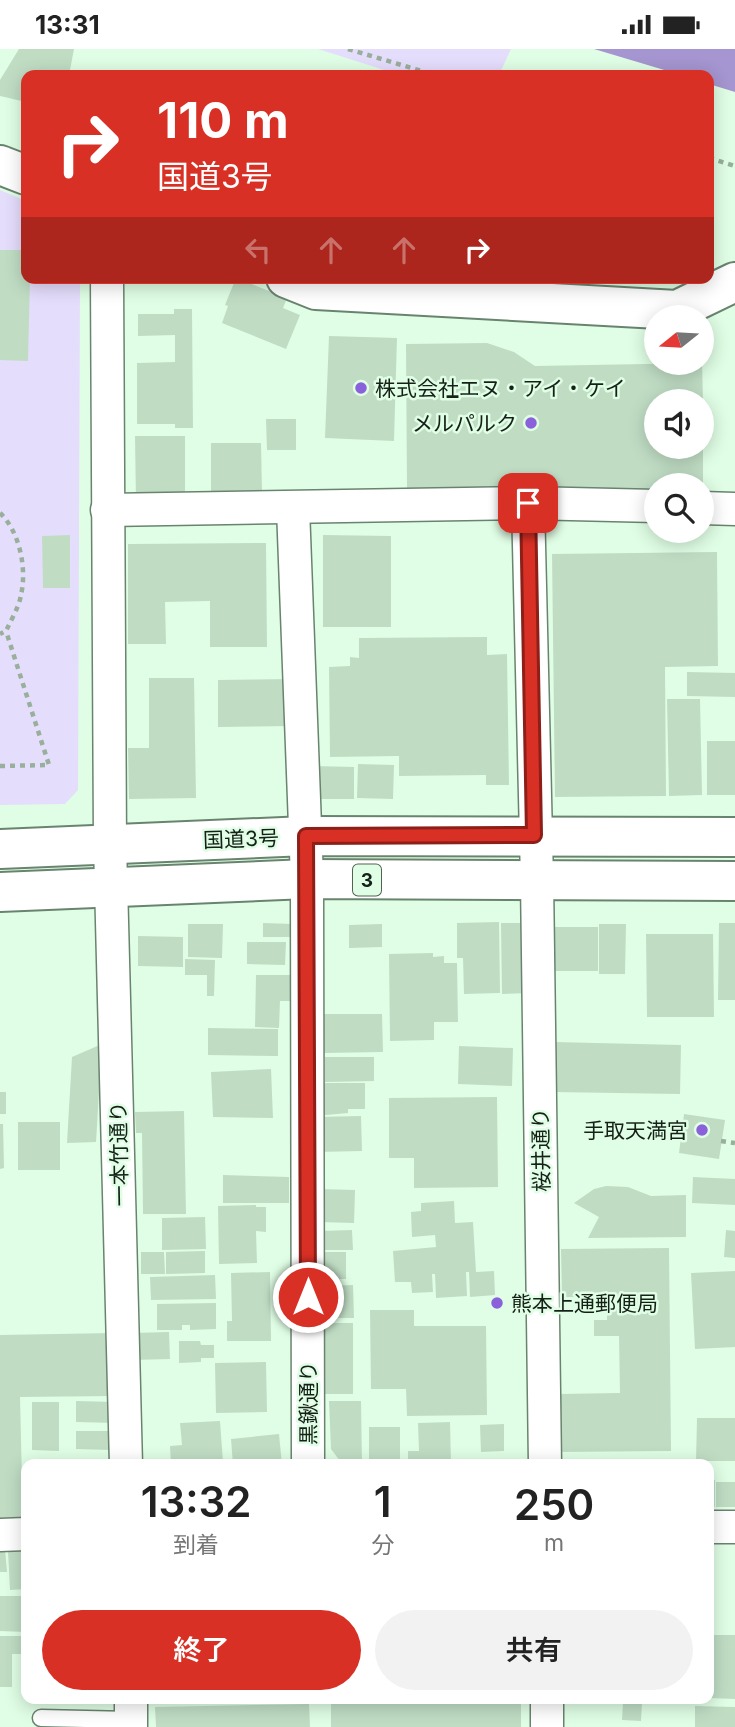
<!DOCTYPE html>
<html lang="ja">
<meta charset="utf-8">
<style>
body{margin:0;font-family:Inter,"Noto Sans JP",sans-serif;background:#f2f2f2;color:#222;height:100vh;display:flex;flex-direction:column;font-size:26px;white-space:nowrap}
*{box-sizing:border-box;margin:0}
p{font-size:23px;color:#767676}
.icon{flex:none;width:38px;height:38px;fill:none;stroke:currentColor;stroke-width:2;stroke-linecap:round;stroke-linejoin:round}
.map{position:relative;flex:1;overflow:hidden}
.panel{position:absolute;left:21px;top:1410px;width:693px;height:245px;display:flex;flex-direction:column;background:#fff;border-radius:14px;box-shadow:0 4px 18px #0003}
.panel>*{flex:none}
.hud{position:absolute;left:21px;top:21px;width:693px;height:214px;border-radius:14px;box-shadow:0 4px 18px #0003;background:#d93025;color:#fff;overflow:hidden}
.needle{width:46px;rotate:252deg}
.buttons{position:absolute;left:644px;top:256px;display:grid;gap:14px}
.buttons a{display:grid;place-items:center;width:70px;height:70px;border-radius:50%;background:#fff;box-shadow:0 4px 18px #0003;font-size:35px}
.pin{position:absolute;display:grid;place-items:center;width:60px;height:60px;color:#fff;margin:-30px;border-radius:14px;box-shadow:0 4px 10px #0006}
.me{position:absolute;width:77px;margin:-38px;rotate:0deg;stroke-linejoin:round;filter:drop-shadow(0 0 5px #0008)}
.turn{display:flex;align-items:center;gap:24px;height:147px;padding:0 21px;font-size:32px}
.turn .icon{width:91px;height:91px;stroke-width:2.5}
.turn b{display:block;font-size:49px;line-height:60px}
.lanes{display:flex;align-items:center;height:66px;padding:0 21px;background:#0003;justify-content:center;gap:35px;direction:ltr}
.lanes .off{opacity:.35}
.eta{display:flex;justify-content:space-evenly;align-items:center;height:119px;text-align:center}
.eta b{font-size:42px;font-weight:600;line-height:49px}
.primary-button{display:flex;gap:14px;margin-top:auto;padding:14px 21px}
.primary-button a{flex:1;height:80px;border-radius:42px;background:#d93025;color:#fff;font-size:28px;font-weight:600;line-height:80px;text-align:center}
.primary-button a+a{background:#f2f2f2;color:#222}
.status{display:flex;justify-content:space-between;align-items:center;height:49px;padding:0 35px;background:#fff;direction:ltr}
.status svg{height:19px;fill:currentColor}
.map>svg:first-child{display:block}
.green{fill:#e5ddfc}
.water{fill:#a595d0}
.building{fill:#c0ddc4}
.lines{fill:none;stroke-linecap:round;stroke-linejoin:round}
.lane-casing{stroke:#69846e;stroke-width:19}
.street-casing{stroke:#69846e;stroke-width:35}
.secondary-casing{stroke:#69846e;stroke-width:42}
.highway-casing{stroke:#69846e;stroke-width:42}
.path{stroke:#98af9c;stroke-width:4.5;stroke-dasharray:5 5;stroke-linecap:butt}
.lane{stroke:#fff;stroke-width:16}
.street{stroke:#fff;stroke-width:32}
.secondary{stroke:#fff;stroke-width:38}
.highway{stroke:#fff;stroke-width:38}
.route-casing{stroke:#8d1f18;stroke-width:18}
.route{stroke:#d93025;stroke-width:12}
.poi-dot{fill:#8b61db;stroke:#e0fee5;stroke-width:2.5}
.labels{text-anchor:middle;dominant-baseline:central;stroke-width:5;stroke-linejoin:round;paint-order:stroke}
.shield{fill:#e0fee5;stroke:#526355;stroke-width:2}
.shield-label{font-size:19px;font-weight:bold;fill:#152017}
.poi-label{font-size:21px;fill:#152017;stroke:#e0fee5;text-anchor:start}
.street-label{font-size:21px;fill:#152017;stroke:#e0fee5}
</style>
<div class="status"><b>13:31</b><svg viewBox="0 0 49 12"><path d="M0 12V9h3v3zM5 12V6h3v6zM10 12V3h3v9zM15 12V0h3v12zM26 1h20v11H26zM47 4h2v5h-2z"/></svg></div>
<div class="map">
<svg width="735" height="1678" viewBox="0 0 735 1678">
<rect width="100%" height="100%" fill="#e0fee5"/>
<g class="green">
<polygon points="318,0 511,0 499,26 400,26"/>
<polygon points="0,141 26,152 26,229 80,229 78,741 65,755 0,756"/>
</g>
<polygon class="water" points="594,0 735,0 735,43 709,35 709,26 681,26"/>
<g class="building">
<polygon points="19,0 74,0 69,26 26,26 26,53 0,47 0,31"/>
<polygon points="0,201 26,201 26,229 30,229 28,312 0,311"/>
<polygon points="236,229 287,249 283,259 300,266 286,300 222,274 228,257 225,256"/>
<polygon points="174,260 192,260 193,379 175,379 175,375 137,375 137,314 175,313 175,286 138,287 138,265 174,265"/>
<polygon points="329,287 397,289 394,392 325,389"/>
<polygon points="487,294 514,303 535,317 702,314 703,352 656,352 656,397 703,397 703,436 656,436 656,441 407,442 406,295"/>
<polygon points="266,370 296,370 296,401 267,401"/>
<polygon points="135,387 185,387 185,455 136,455"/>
<polygon points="211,394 261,394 262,443 211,444"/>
<polygon points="70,486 70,539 43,539 42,487"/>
<polygon points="323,486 391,487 391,578 323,578"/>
<polygon points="266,494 267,598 210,598 210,552 165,553 166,595 128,595 128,495"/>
<polygon points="717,503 718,617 665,618 666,747 555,748 552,505"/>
<polygon points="487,588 487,606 507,605 509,736 486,736 486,726 399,727 399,707 330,708 329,618 350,617 350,608 359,609 359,589"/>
<polygon points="687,623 735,624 735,648 687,647"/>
<polygon points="149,629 194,629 196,749 129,750 128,699 149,699"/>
<polygon points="291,630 292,677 218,678 218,631"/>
<polygon points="667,650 700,650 702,746 669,747"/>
<rect x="707" y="692" width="28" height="54"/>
<polygon points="358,715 394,716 393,750 357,749"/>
<polygon points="313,717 354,718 354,750 313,750"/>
<polygon points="499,873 500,944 464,945 463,909 457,909 457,874"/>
<polygon points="263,874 293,875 293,888 263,888"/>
<polygon points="501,874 526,874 528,944 502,945"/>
<polygon points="719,874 735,874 735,951 718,951"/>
<polygon points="188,875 223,875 222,909 188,908"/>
<polygon points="382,875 382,898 349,899 349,876"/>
<polygon points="599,875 626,875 625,925 599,925"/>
<rect x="554" y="878" width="44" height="44"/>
<polygon points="646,885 713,885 714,968 647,968"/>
<polygon points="138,887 183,888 183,918 138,917"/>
<polygon points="247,893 286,893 285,916 247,915"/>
<polygon points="433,904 433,908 444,907 444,914 457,914 458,973 434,973 434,991 390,992 389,905"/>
<polygon points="185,910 215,911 214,947 207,947 207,926 185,926"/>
<polygon points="256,926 293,926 292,952 280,952 279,979 255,978"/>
<polygon points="324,965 382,965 383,1003 324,1004"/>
<polygon points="208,979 278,980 278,1007 208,1006"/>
<polygon points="554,993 681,996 680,1045 553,1043"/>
<polygon points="102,995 96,1093 67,1094 72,1008"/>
<polygon points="459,997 513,999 512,1037 458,1035"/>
<polygon points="325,1008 374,1008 374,1032 325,1033"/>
<polygon points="271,1020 273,1069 213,1068 211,1023"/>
<polygon points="315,1034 365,1034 365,1060 348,1060 348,1064 315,1067"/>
<rect x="0" y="1043" width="6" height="22"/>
<polygon points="497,1048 498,1138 414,1139 414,1109 389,1109 389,1049"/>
<polygon points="184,1062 186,1165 143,1165 142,1084 136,1084 135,1063"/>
<polygon points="684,1065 725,1071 719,1110 679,1104"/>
<polygon points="361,1067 362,1102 317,1103 317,1068"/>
<rect x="18" y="1073" width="42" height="48"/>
<polygon points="0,1075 3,1075 4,1119 0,1120"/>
<polygon points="223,1126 289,1128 289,1154 223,1154"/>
<polygon points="693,1128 735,1130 735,1156 692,1154"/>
<polygon points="606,1137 628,1138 651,1147 686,1146 686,1188 588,1189 599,1168 574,1154 594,1140"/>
<polygon points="319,1140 355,1141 354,1174 318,1173"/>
<polygon points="454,1152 455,1174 473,1173 476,1223 494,1222 495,1246 470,1248 469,1223 466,1223 467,1247 436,1249 435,1225 432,1225 433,1243 412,1244 411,1233 395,1233 393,1202 436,1198 435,1186 412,1188 411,1163 421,1162 421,1154"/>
<polygon points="256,1156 256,1158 266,1158 266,1183 256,1182 257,1214 219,1215 218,1157"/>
<polygon points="205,1168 206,1200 162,1201 162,1169"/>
<polygon points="352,1181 353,1201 320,1201 320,1182"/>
<polygon points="726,1181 735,1182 735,1209 724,1208"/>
<polygon points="669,1199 671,1402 560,1403 560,1345 620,1344 619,1287 594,1287 594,1271 607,1271 607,1248 562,1248 561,1200"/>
<polygon points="205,1202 205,1224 166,1225 166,1203"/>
<polygon points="141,1203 164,1203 165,1225 141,1225"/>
<polygon points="320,1203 346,1203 346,1230 321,1230"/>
<polygon points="735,1222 735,1298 695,1300 691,1224"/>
<polygon points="270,1223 271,1292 227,1292 227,1272 232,1272 231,1224"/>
<polygon points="215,1226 216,1250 151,1251 150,1228"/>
<polygon points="353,1236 354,1269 321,1269 321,1237"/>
<polygon points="216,1254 216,1280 190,1281 190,1276 182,1276 182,1281 157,1281 157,1255"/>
<polygon points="370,1261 414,1261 414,1277 486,1277 487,1366 407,1367 406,1340 371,1340"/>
<polygon points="323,1274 353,1274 353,1345 324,1345"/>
<polygon points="169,1283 170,1310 132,1311 132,1284"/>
<polygon points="113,1284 114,1347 20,1348 23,1473 0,1473 0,1286"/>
<polygon points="179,1292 200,1292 201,1296 214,1296 214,1309 201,1309 201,1313 179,1314"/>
<polygon points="266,1313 267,1363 216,1364 215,1314"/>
<polygon points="76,1352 116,1353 116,1374 76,1373"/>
<polygon points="329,1352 361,1352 362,1416 343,1416 331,1400"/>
<polygon points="32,1353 59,1353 59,1402 32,1401"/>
<polygon points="697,1369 735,1369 735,1412 696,1412"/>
<polygon points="220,1372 223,1413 171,1416 170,1397 182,1396 180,1374"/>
<polygon points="450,1373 451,1416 408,1416 408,1402 419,1402 418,1374"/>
<polygon points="504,1375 504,1402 481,1403 480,1376"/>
<rect x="369" y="1378" width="31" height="33"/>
<polygon points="76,1382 112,1382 112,1401 76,1400"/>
<polygon points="279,1385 282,1416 233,1416 231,1390"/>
<rect x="566" y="1411" width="107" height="5"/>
<rect x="709" y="1431" width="6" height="27"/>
<rect x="716" y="1433" width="19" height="25"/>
<polygon points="0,1500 5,1500 7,1523 0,1523"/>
<polygon points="25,1501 26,1540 10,1541 8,1502"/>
<polygon points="0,1547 26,1547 26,1583 0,1582"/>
<polygon points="709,1586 735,1586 735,1650 709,1649"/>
<polygon points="0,1587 25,1587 25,1605 12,1605 12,1638 0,1638"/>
<rect x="331" y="1650" width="190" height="28"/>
<polygon points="623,1653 642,1654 641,1672 622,1671"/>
<polygon points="309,1655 310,1678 156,1678 155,1658"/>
<polygon points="695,1657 735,1658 735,1678 695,1678"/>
</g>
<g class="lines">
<g class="lane-casing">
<polyline id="lane" points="41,1669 131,1671"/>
</g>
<g class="street-casing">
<g id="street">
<polyline points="107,229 110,795 126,1416"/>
<polyline points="528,454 537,831 545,1416"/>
<polyline points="293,459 307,830 308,1416"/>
<polyline points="702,459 735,460"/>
<polyline points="107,461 528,454 656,457"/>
<polyline points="709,1478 735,1478"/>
<polyline points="0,1486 26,1485"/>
<polyline points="131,1650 131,1678"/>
<polyline points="547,1650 547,1678"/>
</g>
</g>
<g class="secondary-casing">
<g id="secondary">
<polyline points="0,116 26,126"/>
<polyline points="286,229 316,241 677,261 735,233"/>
</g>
</g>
<g class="highway-casing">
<g id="highway">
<polyline points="0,800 306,787 735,788"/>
<polyline points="0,843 307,830 735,832"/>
</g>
</g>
<g class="path">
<polyline points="348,0 435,26"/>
<polyline points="709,109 735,117"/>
<path d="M0,464C20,483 27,520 21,546C19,558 11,571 6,582L0,585"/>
<polyline points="0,717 49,716 6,582"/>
<polyline points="721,1092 735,1094"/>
</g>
<use href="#lane" class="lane"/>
<use href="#street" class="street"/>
<use href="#secondary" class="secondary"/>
<use href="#highway" class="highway"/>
</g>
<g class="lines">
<g class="route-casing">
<polyline id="route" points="308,1248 306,787 534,786 528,454"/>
</g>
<use href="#route" class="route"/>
</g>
<g class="poi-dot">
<circle cx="361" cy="339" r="7"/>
<circle cx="531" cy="374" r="7"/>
<circle cx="702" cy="1081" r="7"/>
<circle cx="497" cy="1254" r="7"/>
</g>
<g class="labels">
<rect class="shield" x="353" y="815.5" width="28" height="31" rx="5"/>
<g class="shield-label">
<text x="367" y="831">3</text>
</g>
<g class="poi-label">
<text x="375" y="339">株式会社エヌ・アイ・ケイ</text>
<text x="517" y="374" text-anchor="end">メルパルク</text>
<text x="688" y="1081" text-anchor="end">手取天満宮</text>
<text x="511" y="1254">熊本上通郵便局</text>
</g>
<g class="street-label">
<text transform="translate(241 790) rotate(-2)">国道3号</text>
<text transform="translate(541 1101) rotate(-91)">桜井通り</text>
<text transform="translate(119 1105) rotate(-91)">一本竹通り</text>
<text transform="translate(308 1354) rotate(-90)">黒鍬通り</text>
</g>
</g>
</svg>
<div class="buttons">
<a><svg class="needle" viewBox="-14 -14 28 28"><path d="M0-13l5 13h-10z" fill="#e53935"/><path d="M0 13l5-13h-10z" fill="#767676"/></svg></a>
<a><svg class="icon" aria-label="sound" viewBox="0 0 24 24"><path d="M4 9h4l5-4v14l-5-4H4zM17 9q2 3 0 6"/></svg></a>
<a><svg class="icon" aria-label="search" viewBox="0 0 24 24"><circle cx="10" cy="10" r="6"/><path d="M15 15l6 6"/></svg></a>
</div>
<div class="pin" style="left:528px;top:454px;background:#d93025"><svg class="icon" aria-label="arrive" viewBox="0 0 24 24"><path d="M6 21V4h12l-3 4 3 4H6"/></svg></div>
<svg class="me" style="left:308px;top:1248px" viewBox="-20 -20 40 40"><circle r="17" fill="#d93025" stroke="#fff" stroke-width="3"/><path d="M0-11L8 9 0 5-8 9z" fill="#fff"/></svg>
<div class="hud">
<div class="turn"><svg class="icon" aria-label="right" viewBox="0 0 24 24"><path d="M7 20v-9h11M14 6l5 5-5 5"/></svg><div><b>110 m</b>国道3号</div></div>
<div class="lanes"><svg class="icon off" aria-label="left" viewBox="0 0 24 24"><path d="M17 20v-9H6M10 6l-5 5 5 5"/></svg><svg class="icon off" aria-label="ahead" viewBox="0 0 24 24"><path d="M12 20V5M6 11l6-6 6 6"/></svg><svg class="icon off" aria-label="ahead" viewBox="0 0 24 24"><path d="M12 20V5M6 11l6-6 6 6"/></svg><svg class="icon" aria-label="right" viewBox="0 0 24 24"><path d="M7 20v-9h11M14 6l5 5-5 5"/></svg></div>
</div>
<section class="panel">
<div class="eta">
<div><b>13:32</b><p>到着</p></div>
<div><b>1</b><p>分</p></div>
<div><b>250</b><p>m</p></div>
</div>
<div class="primary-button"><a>終了</a><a>共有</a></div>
</section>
</div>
